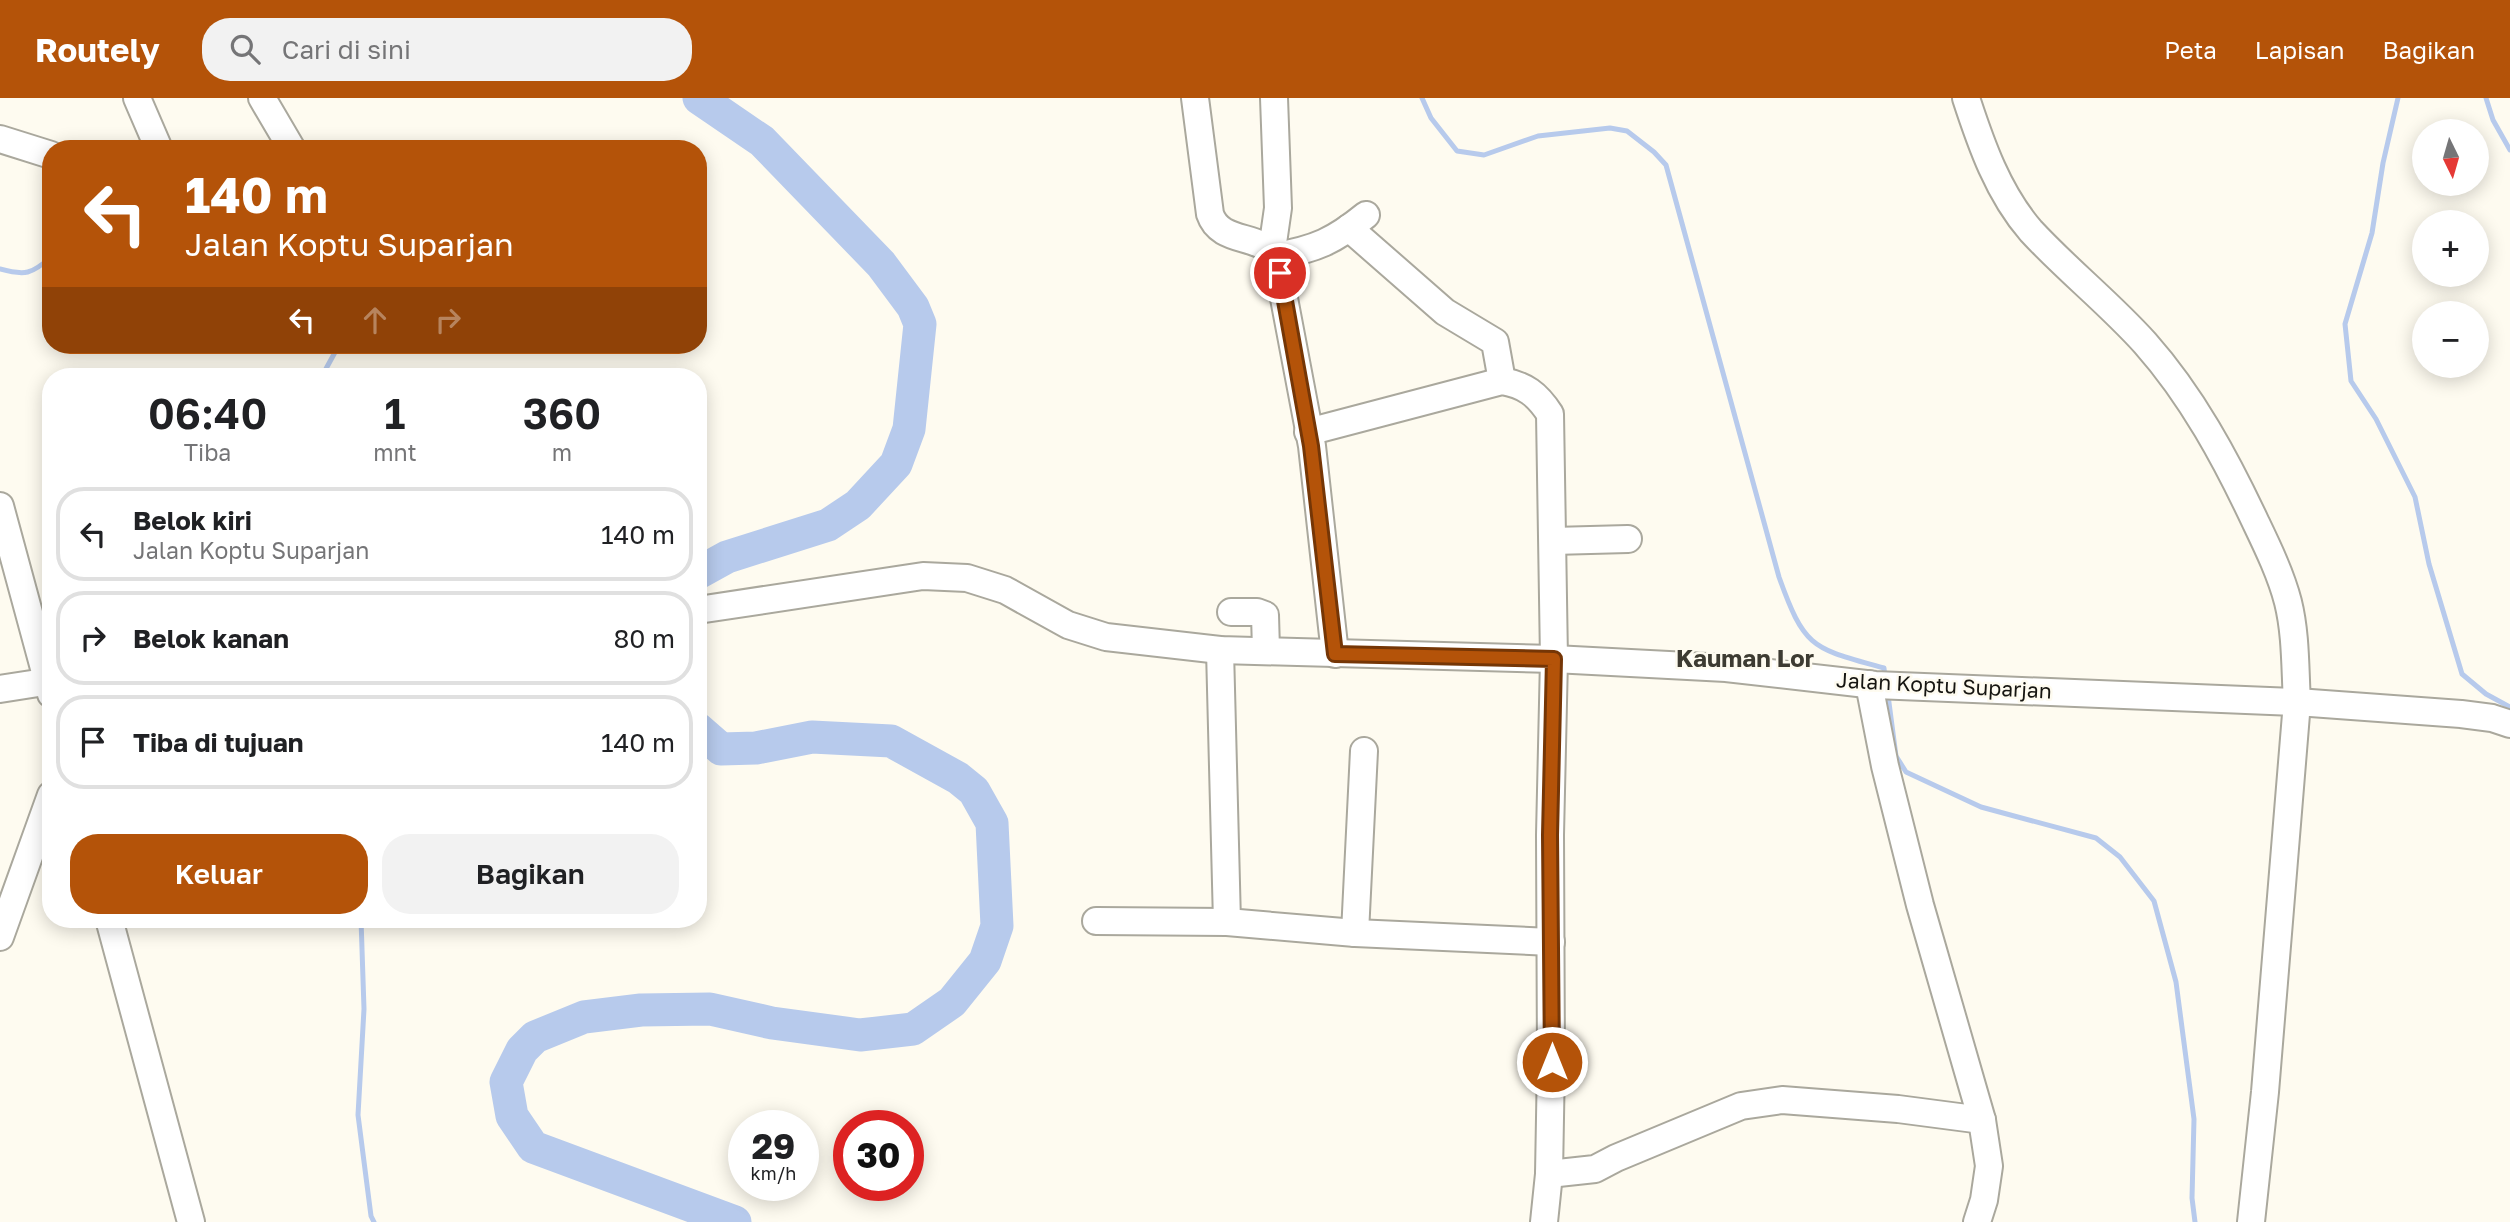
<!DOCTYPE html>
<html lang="id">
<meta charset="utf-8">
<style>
body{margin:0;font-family:"Golos Text",sans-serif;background:#f2f2f2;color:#202124;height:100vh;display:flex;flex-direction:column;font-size:26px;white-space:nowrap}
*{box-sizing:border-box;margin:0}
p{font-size:23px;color:#757577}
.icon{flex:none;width:38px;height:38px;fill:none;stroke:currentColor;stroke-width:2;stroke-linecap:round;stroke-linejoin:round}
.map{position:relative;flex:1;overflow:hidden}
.details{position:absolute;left:42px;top:270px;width:665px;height:560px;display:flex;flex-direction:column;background:#fff;border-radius:28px;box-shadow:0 4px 18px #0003}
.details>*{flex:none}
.hud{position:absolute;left:42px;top:42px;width:665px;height:214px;border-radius:28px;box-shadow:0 4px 18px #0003;background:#b45309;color:#fff;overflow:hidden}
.needle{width:46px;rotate:175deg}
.buttons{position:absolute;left:2412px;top:21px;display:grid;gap:14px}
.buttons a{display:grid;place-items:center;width:77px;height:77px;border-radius:50%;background:#fff;box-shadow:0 4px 18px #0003;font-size:35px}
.speed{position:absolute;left:728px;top:1012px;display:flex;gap:14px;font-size:35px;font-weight:700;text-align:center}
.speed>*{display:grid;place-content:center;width:91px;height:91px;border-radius:50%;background:#fff;box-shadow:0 4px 18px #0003;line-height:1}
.speed small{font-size:18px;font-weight:400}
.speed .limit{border:10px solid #d22;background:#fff;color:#111}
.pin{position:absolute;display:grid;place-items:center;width:60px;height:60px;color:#fff;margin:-30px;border:4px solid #fff;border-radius:50%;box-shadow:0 2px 7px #0007}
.me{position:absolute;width:77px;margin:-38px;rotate:0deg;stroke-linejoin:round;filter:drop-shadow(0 0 5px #0008)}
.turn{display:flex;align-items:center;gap:24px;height:147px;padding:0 28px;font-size:32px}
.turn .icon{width:91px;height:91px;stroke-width:2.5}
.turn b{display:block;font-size:49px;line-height:60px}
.lanes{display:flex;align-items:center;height:66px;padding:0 28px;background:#0003;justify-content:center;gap:35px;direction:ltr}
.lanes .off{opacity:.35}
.eta{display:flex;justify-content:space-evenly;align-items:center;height:119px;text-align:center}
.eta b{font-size:42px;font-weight:600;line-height:49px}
.primary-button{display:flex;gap:14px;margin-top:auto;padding:14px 28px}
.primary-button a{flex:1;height:80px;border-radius:28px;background:#b45309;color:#fff;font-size:28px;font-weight:600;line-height:80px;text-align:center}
.primary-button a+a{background:#f2f2f2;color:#202124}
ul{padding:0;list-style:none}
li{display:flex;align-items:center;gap:21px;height:94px;margin:0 14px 10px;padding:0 14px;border:4px solid #e0e0e0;border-radius:28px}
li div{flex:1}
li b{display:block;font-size:26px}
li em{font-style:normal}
header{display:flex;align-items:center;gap:42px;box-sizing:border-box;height:98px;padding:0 35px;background:#b45309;color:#fff}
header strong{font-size:33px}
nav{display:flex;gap:38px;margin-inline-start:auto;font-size:24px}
.search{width:490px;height:63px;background:#f2f2f2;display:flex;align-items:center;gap:18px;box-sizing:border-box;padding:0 24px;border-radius:28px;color:#757577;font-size:26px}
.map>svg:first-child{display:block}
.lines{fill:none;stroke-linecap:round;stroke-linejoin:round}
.stream{stroke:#b7caec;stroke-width:5}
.river{stroke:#b7caec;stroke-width:33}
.minor-casing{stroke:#aaa89d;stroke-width:30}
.minor{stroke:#fff;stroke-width:26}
.route-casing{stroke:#753606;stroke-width:18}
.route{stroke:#b45309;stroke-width:12}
.labels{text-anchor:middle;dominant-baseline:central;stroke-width:5;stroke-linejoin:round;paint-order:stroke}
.street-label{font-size:21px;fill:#161511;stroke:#fefbf0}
.quarter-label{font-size:24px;font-weight:bold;fill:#3d3b32;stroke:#fefbf0}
</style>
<header>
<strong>Routely</strong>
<div class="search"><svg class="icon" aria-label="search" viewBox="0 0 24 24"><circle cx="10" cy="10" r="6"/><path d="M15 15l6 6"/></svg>Cari di sini</div>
<nav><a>Peta</a><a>Lapisan</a><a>Bagikan</a></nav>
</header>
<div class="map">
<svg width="2510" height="1124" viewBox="0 0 2510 1124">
<rect width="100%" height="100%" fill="#fefbf0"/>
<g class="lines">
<g class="stream">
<path d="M1422,0L1431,20L1457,53L1484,57L1538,38L1610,30L1627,33L1654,54L1666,67L1779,479C1805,552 1813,550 1884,570L1885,580"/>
<polyline points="2398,0 2383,65 2372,135 2345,226 2351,283 2376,321 2415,399 2429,466 2462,576 2486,596 2510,609"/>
<polyline points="2486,0 2493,22 2510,52"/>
<path d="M0,171C25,178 32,176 51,159"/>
<polyline points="322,278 339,247"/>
<polyline points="1888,597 1896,658 1906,674 1981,709 2096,740 2120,759 2154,803 2176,884 2194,1021 2192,1100 2195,1124"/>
<polyline points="361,821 364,911 358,1017 371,1118 374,1124"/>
</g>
<g class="river">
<polyline points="698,475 727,459 828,427 858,407 896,366 909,331 920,226 913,209 881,166 762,43 699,0"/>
<polyline points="698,631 721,651 756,650 812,639 891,643 958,680 974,693 992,725 997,828 985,863 952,904 913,931 860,937 772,925 710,911 641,912 584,919 535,939 522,952 506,984 512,1018 533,1049 735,1124"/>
</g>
<g class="minor-casing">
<g id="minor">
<polyline points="137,0 159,51"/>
<polyline points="262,0 292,51"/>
<path d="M1195,0L1210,116C1220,146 1258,135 1276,158L1312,348L1335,556"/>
<path d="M1966,0C1981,46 1998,95 2031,133C2067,172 2109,205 2145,245C2192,298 2226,361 2256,425C2268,450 2281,477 2288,504C2296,536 2295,571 2297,604L2265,994L2251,1124"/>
<polyline points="0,41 51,57"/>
<polyline points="1349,130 1445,214 1495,244 1502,283"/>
<polyline points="1272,152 1278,110 1274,0"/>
<path d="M1276,158C1316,151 1334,143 1366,117"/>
<path d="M1308,334L1502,283C1525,287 1537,296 1550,316L1554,561L1550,737L1551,964L1549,1076L1544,1124"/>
<polyline points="0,408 51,596"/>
<polyline points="1553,443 1628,441"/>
<polyline points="698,512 923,478 967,480 1005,492 1068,527 1106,539 1220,552 1554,561 1726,570 1875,587 2297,604 2461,616 2492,620 2510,626"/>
<polyline points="1231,514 1257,514 1265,517 1266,552"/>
<polyline points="1220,552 1227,824 1355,835 1551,844"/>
<polyline points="1869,586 1885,668 1920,807 1982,1022 1989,1068 1984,1102 1977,1124"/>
<polyline points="0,591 51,583"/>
<polyline points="109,821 191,1124"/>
<polyline points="1096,823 1227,824"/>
<polyline points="1355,835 1364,653"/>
<polyline points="0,839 51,697"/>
<polyline points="1549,1076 1595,1071 1616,1060 1741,1008 1782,1002 1898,1011 1982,1022"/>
</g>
</g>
<use href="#minor" class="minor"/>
</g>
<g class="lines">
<g class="route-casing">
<polyline id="route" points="1280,175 1311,348 1335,556 1554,561 1550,737 1552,964"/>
</g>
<use href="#route" class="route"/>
</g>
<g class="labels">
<g class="street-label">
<text transform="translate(1944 587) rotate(3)">Jalan Koptu Suparjan</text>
</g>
<g class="quarter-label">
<text x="1745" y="559">Kauman Lor</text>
</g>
</g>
</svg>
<div class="buttons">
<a><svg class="needle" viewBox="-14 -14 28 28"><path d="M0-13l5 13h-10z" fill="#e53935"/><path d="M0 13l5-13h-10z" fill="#757577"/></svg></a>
<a>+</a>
<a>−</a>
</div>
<div class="speed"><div>29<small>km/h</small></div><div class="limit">30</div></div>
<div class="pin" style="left:1280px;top:175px;background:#d93025"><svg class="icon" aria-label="arrive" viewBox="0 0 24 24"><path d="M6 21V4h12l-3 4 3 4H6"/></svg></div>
<svg class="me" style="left:1552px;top:964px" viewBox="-20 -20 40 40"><circle r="17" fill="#b45309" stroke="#fff" stroke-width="3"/><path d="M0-11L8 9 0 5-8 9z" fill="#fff"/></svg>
<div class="hud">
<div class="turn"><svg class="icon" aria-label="left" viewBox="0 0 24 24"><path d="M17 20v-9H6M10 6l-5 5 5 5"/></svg><div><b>140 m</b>Jalan Koptu Suparjan</div></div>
<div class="lanes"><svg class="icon" aria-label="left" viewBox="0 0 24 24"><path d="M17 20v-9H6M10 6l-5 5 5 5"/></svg><svg class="icon off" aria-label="ahead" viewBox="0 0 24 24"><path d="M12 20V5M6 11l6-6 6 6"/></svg><svg class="icon off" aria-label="right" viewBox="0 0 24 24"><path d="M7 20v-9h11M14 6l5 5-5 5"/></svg></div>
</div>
<section class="details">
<div class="eta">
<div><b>06:40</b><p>Tiba</p></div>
<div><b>1</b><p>mnt</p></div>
<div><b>360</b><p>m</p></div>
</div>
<ul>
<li><svg class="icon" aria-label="left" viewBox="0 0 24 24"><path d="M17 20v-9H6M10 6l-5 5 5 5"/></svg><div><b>Belok kiri</b><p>Jalan Koptu Suparjan</p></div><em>140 m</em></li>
<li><svg class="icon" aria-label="right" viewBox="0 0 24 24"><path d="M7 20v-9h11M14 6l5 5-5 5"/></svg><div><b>Belok kanan</b></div><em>80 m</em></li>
<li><svg class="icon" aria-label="arrive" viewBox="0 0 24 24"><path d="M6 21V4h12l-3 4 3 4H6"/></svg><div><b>Tiba di tujuan</b></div><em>140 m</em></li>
</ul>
<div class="primary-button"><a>Keluar</a><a>Bagikan</a></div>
</section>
</div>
